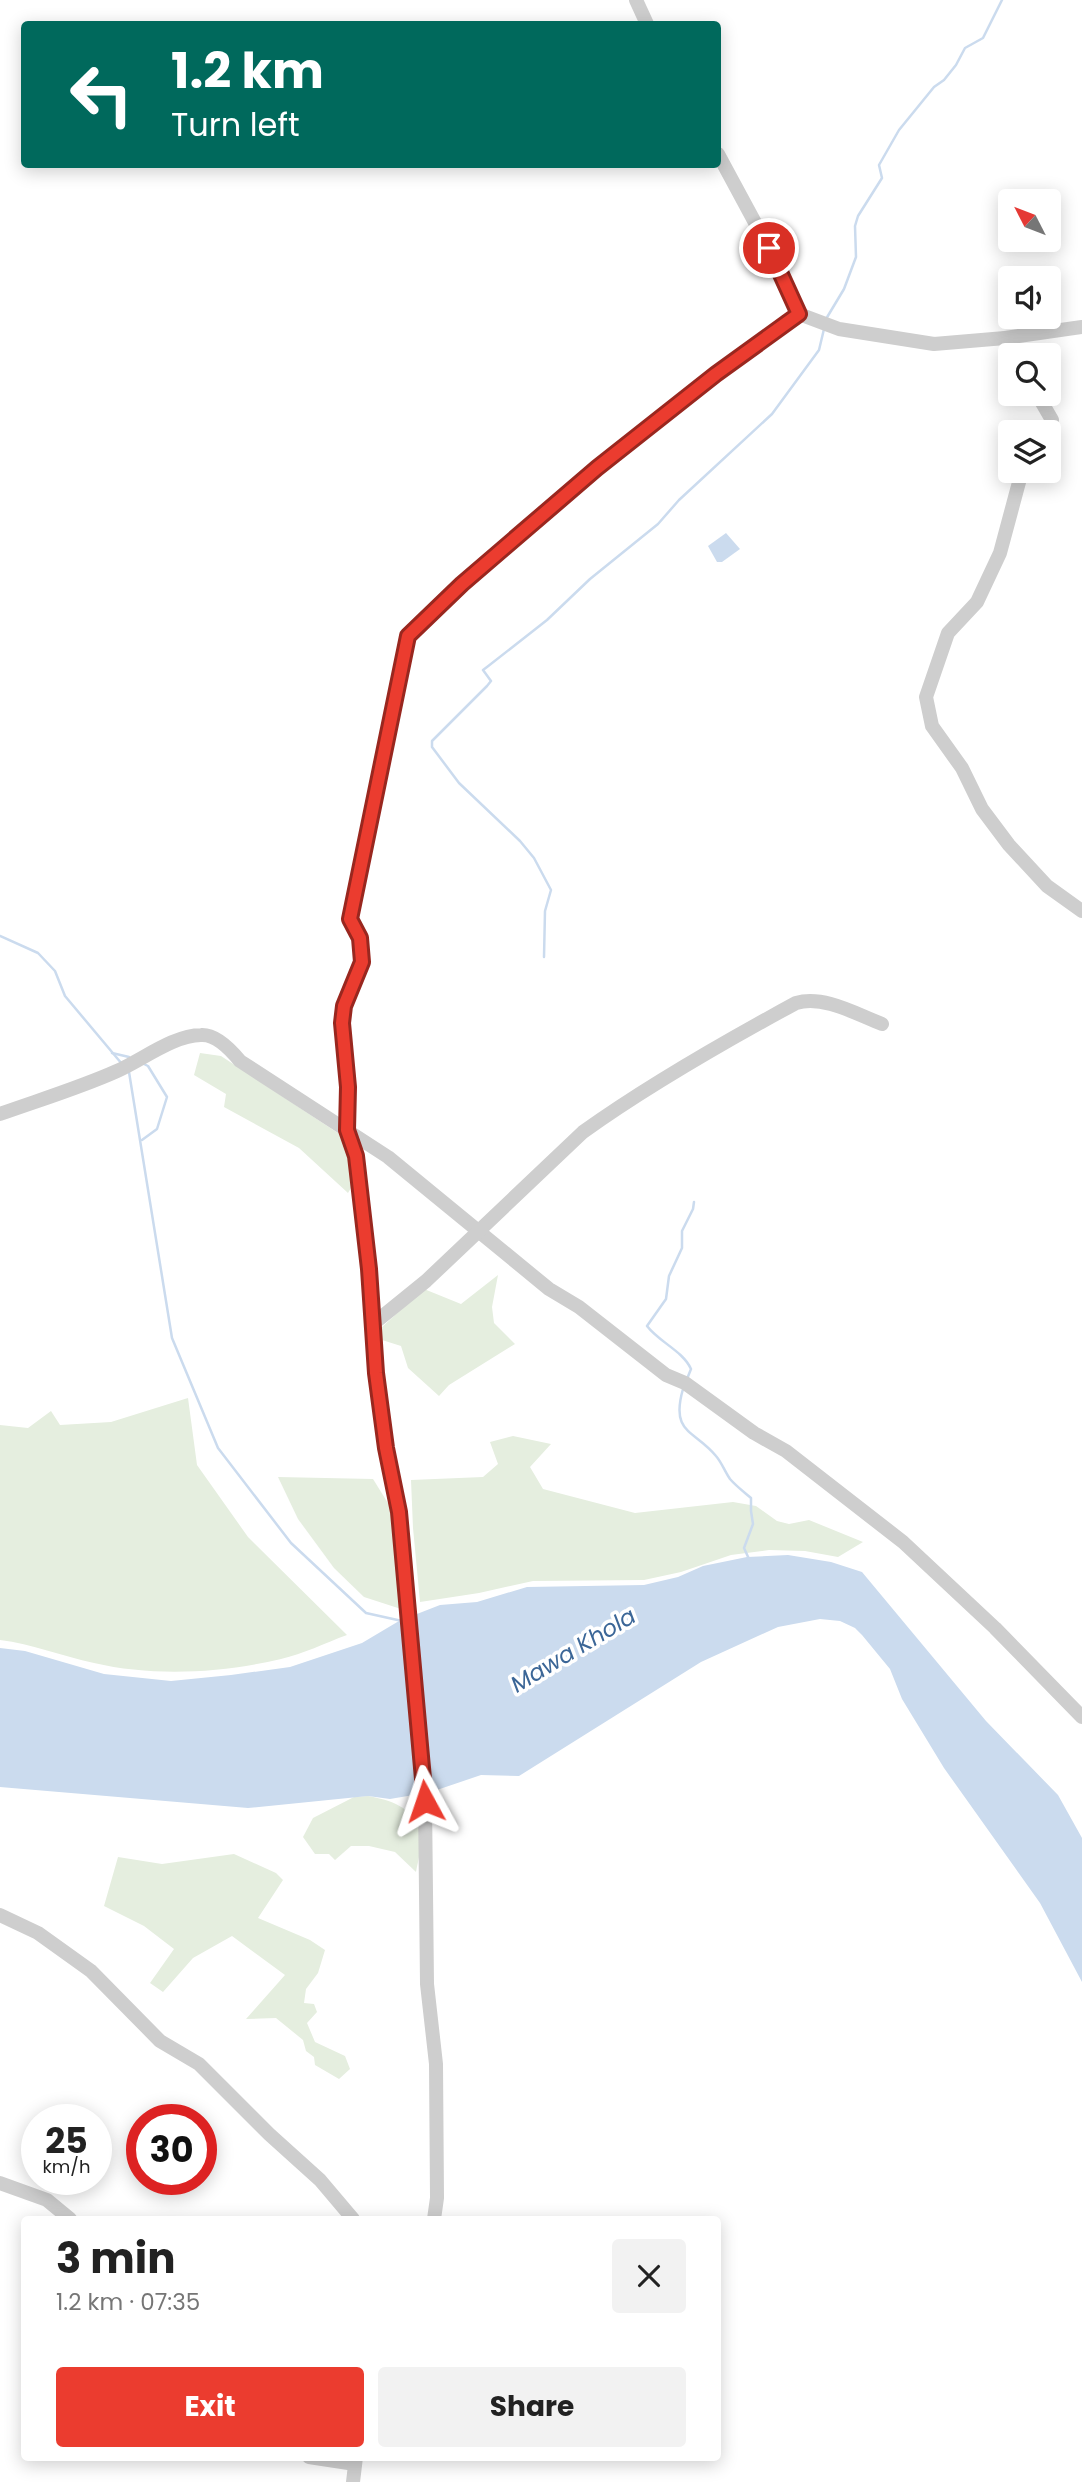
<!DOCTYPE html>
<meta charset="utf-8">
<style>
body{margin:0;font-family:Poppins,sans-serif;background:#f2f2f2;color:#222;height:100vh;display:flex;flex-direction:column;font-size:26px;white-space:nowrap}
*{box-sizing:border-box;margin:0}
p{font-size:23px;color:#767676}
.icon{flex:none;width:38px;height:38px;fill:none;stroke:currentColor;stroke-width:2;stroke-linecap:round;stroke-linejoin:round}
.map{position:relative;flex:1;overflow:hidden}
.sheet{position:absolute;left:21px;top:2216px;width:700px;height:245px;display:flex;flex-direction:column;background:#fff;border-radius:7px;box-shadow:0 4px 18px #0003}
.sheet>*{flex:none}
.hud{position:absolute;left:21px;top:21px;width:700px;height:147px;border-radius:7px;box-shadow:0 4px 18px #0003;background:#00695c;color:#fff;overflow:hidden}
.needle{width:46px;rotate:312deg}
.buttons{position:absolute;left:998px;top:189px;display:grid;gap:14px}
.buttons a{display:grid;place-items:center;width:63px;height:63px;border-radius:7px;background:#fff;box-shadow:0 4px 18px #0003;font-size:35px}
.speed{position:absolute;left:21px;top:2104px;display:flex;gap:14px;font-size:35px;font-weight:700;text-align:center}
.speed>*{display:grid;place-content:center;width:91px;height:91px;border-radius:50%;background:#fff;box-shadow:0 4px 18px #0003;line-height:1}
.speed small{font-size:18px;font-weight:400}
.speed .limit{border:10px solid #d22;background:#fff;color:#111}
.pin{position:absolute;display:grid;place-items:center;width:60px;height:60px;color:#fff;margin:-30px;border:4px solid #fff;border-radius:50%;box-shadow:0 2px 7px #0007}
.me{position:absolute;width:77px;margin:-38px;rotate:355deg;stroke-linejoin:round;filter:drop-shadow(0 0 5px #0008)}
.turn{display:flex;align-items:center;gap:24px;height:147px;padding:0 35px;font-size:32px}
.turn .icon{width:91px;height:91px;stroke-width:2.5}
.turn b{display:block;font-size:49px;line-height:60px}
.round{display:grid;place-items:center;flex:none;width:74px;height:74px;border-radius:7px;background:#f2f2f2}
.overview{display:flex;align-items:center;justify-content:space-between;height:119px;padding:0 35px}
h1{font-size:42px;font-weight:700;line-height:52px}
.primary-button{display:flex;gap:14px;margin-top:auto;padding:14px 35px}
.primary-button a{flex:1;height:80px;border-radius:7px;background:#eb3c2f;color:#fff;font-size:28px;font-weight:700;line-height:80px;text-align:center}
.primary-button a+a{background:#f2f2f2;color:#222}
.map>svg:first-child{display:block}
.green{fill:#e5eedf}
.water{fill:#cbdbee}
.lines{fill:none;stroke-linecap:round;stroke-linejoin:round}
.stream{stroke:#cbdbee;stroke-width:2.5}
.minor{stroke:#cecece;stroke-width:14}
.route-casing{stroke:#99271f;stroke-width:18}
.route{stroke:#eb3c2f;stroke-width:12}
.labels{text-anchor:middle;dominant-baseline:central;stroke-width:7;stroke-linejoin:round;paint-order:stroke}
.water-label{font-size:23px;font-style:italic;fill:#3b6697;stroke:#fff}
</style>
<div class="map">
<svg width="1082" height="2482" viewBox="0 0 1082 2482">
<rect width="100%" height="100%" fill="#fff"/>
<g class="green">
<polygon points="200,1053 221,1056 347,1139 355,1181 348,1193 299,1148 224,1107 226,1094 194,1075"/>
<polygon points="498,1275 492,1307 494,1323 515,1344 449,1385 439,1396 408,1368 401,1346 382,1340 382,1327 424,1289 461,1304"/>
<path d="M188,1398L197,1465L248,1537L347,1635C325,1643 303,1654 281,1659C222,1673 154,1677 94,1663C62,1656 32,1644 0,1640V1425L28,1428L51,1411L60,1425L111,1422Z"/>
<polygon points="513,1436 551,1444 530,1467 543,1489 635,1513 733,1502 756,1506 777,1521 789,1524 809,1520 863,1542 838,1557 805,1551 769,1550 731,1555 681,1572 644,1580 533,1581 479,1593 420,1602 413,1528 411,1480 483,1477 498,1464 490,1442"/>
<polygon points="278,1477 373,1479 391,1508 401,1609 364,1597 334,1568 298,1519"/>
<path d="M368,1796C390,1800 414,1807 420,1832C423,1843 418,1861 416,1872L395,1852L369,1846H351L335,1860L329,1854H315L303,1837L313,1818L354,1797Z"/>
<polygon points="234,1854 276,1873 283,1880 258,1918 310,1940 325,1950 318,1973 306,1989 304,2003 314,2004 317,2012 307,2023 315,2042 345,2056 350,2069 339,2079 315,2065 314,2057 306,2051 303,2040 276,2018 246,2019 285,1975 232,1936 193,1958 163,1992 150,1983 174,1949 144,1926 104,1906 118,1857 162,1864"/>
</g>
<g class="water">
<polygon points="726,533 740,549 722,562 717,562 708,546"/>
<polygon points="788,1555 831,1562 862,1572 986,1721 1058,1795 1082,1838 1082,1982 1040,1903 944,1768 902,1699 890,1669 862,1635 855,1628 840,1621 820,1619 778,1627 701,1662 519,1776 481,1775 431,1792 390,1799 368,1796 248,1808 0,1787 0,1648 25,1651 104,1674 171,1681 231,1675 290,1667 362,1643 399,1621 440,1605 477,1602 527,1587 644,1585 678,1577 703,1566 747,1557"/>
</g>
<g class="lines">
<g class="stream">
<polyline points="826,319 844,289 856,257 855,226 858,216 882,178 879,165 899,130 934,87 944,80 956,65 965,48 983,38 1002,0"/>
<polyline points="0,936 38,953 55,971 65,996 122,1064"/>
<polyline points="544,957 545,911 551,890 534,858 520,841 459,783 432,747 432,741 487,686 491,681 483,670 487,667 547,620 590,579 658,524 679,500 772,414 819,350 824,329"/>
<polyline points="112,1053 129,1057"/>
<polyline points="142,1063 148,1066 167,1097 157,1129 142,1140"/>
<polyline points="129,1072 172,1338 218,1448 291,1543 366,1613 402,1621"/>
<path d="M687,1379L691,1369C683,1351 659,1342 647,1326L666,1299L669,1276L682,1248V1231L693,1209L694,1202"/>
<path d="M683,1389C670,1434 695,1430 716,1456C722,1463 725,1472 730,1479C736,1486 744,1492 751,1498V1511L753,1524L744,1548L749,1559"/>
</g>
<g class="minor">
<polyline points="636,0 647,24"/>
<polyline points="718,154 780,269 799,314 839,329 934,344 1005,338 1082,327"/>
<polyline points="1005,338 1015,355"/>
<polyline points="1037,394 1052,420 1045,432"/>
<polyline points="1022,471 1000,553 977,602 948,633 926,697 932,726 962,768 982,809 1009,845 1047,886 1082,911"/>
<path d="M0,1114C39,1100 79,1088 117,1071C142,1060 174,1035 201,1035C216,1034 231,1050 240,1061L388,1157L549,1289L579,1307L666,1375L685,1383L754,1433L786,1451L903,1542L995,1628L1082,1717"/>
<path d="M373,1324L426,1281L583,1132C650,1084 724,1042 796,1003C824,995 856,1014 882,1024"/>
<polyline points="0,1915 38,1933 91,1971 160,2041 199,2064 269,2134 320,2180 353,2219"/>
<polyline points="0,2183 47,2200 70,2219"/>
<polyline points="434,2219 437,2198 436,2064 427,1984 425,1801 399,1512 386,1448 376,1373 369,1269 356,1156 347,1130 348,1087 342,1023 344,1006 362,962 360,938 350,919 357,881 408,636 462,584 597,468 716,374 799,314"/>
<polyline points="309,2457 355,2464"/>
<polyline points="353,2482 356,2457"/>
</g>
</g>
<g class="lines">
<g class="route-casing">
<polyline id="route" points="425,1801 399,1512 386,1448 376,1373 369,1269 356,1156 347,1130 348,1087 342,1023 344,1006 362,962 360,938 350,919 408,636 462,584 597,468 716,374 799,314 769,248"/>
</g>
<use href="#route" class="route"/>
</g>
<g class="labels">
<g class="water-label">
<text transform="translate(573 1650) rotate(-31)">Mawa Khola</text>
</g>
</g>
</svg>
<div class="buttons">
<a><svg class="needle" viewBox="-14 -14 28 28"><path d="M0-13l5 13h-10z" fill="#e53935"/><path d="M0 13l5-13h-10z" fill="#767676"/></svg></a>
<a><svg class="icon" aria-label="sound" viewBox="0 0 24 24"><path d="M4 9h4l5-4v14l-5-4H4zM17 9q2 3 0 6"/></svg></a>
<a><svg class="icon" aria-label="search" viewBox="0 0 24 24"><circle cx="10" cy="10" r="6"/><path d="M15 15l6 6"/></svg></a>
<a><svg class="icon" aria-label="layers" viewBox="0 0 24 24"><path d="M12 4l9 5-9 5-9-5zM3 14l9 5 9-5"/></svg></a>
</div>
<div class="speed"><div>25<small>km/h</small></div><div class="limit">30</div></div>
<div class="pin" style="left:769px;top:248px;background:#d93025"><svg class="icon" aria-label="arrive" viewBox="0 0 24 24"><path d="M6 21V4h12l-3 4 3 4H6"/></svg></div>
<svg class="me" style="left:425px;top:1801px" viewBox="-20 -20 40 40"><path d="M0-17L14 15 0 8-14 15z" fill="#eb3c2f" stroke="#fff" stroke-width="4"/></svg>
<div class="hud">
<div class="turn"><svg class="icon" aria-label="left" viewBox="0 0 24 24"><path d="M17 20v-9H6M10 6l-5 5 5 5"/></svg><div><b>1.2 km</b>Turn left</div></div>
</div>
<section class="sheet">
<div class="overview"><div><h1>3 min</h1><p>1.2 km · 07:35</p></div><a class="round"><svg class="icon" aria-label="close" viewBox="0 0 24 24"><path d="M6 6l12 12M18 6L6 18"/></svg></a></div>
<div class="primary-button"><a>Exit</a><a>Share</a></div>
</section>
</div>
